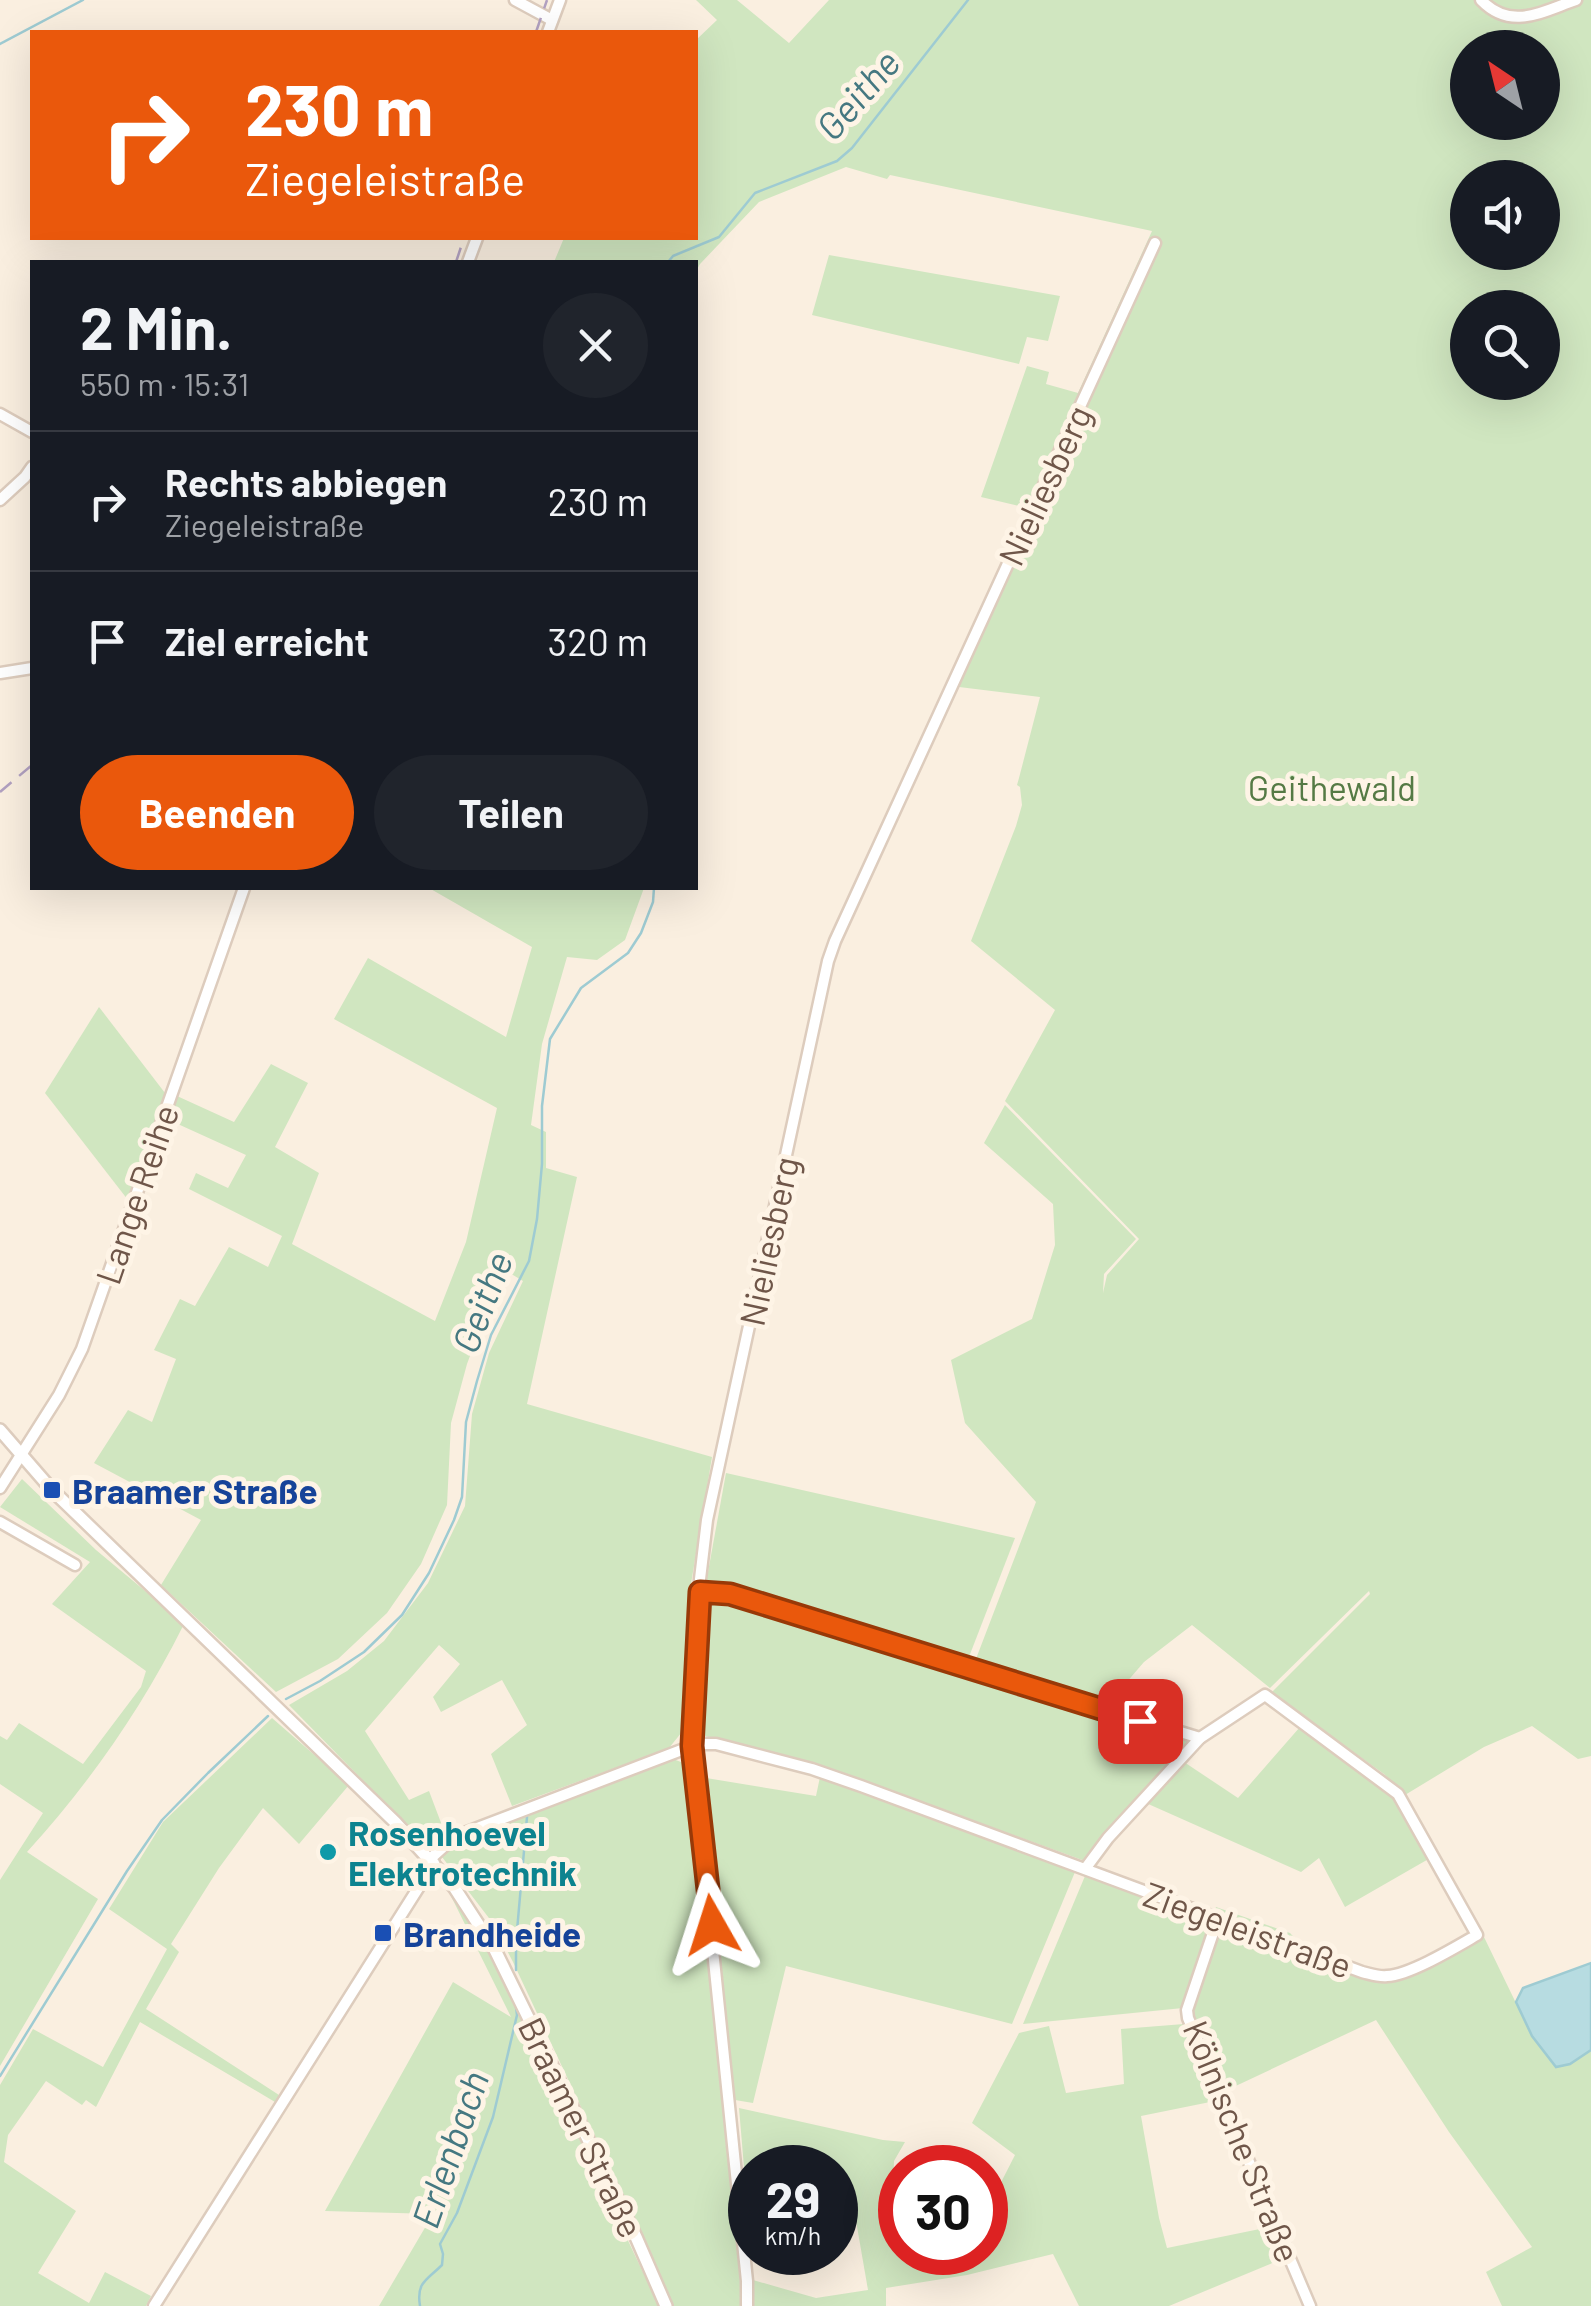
<!DOCTYPE html>
<html lang="de">
<meta charset="utf-8">
<style>
body{margin:0;font-family:Barlow,sans-serif;background:#20242c;color:#f1f3f6;height:100vh;display:flex;flex-direction:column;font-size:38px;white-space:nowrap}
*{box-sizing:border-box;margin:0}
p{font-size:32px;color:#9ea1a6}
.icon{flex:none;width:55px;height:55px;fill:none;stroke:currentColor;stroke-width:2;stroke-linecap:round;stroke-linejoin:round}
.map{position:relative;flex:1;overflow:hidden}
.details{position:absolute;left:30px;top:260px;width:668px;height:630px;display:flex;flex-direction:column;background:#171b24;border-radius:0px;box-shadow:0 10px 40px #0002}
.details>*{flex:none}
.banner{position:absolute;left:30px;top:30px;width:668px;height:210px;border-radius:0px;box-shadow:0 10px 40px #0002;background:#ea580c;color:#fff;overflow:hidden}
.needle{width:65px;rotate:325deg}
.controls{position:absolute;left:1450px;top:30px;display:grid;gap:20px}
.controls a{display:grid;place-items:center;width:110px;height:110px;border-radius:50%;background:#171b24;box-shadow:0 10px 40px #0002;font-size:50px}
.speed{position:absolute;left:728px;top:2145px;display:flex;gap:20px;font-size:50px;font-weight:700;text-align:center}
.speed>*{display:grid;place-content:center;width:130px;height:130px;border-radius:50%;background:#171b24;box-shadow:0 10px 40px #0002;line-height:1}
.speed small{font-size:25px;font-weight:400}
.speed .limit{border:15px solid #d22;background:#fff;color:#111}
.pin{position:absolute;display:grid;place-items:center;width:85px;height:85px;color:#fff;margin:-42px;border-radius:20px;box-shadow:0 5px 15px #0006}
.me{position:absolute;width:110px;margin:-55px;rotate:354deg;stroke-linejoin:round;filter:drop-shadow(0 0 8px #0008)}
.turn{display:flex;align-items:center;gap:35px;height:210px;padding:0 50px;font-size:45px}
.turn .icon{width:130px;height:130px;stroke-width:2.5}
.turn b{display:block;font-size:70px;line-height:85px}
.round{display:grid;place-items:center;flex:none;width:105px;height:105px;border-radius:52px;background:#20242c}
.overview{display:flex;align-items:center;justify-content:space-between;height:170px;padding:0 50px}
h1{font-size:60px;font-weight:700;line-height:75px}
.primary-button{display:flex;gap:20px;margin-top:auto;padding:20px 50px}
.primary-button a{flex:1;height:115px;border-radius:60px;background:#ea580c;color:#fff;font-size:40px;font-weight:700;line-height:115px;text-align:center}
.primary-button a+a{background:#20242c;color:#f1f3f6}
ul{padding:0;list-style:none}
li{display:flex;align-items:center;gap:30px;height:140px;padding:0 50px;border-top:2px solid #363941}
li div{flex:1}
li b{display:block;font-size:38px}
li em{font-style:normal}
.map>svg:first-child{display:block}
.green{fill:#d0e6c0;fill-rule:evenodd}
.water{fill:#b7dce1;stroke:#9ecbd2;stroke-width:2.5}
.lines{fill:none;stroke-linecap:round;stroke-linejoin:round}
.stream{stroke:#9ecbd2;stroke-width:2.5}
.minor-casing{stroke:#ddccbd;stroke-width:15}
.tertiary-casing{stroke:#ddccbd;stroke-width:16}
.minor{stroke:#fff;stroke-width:10}
.tertiary{stroke:#fff;stroke-width:11}
.rail{stroke:#b2a1c1;stroke-width:2.5;stroke-dasharray:15 10;stroke-linecap:butt}
.route-casing{stroke:#983908;stroke-width:25}
.route{stroke:#ea580c;stroke-width:18}
.transit-dot{fill:#1a4fb4;stroke:#fef4e6;stroke-width:4}
.culture-dot{fill:#0f9aa8;stroke:#fef4e6;stroke-width:4}
.labels{text-anchor:middle;dominant-baseline:central;stroke-width:10;stroke-linejoin:round;paint-order:stroke}
.street-label{font-size:35px;fill:#6f5649;stroke:#fef4e6}
.park-label{font-size:35px;fill:#557a45;stroke:#fef4e6}
.transit-label{font-size:35px;font-weight:bold;fill:#164399;stroke:#fef4e6;text-anchor:start}
.culture-label{font-size:35px;font-weight:bold;fill:#0d838f;stroke:#fef4e6;text-anchor:start}
.water-label{font-size:38px;font-style:italic;fill:#457881;stroke:#fef4e6}
</style>
<div class="map">
<svg width="1591" height="2306" viewBox="0 0 1591 2306">
<rect width="100%" height="100%" fill="#faefe0"/>
<g class="green">
<path d="M696,0H737L789,43L829,0H1591V1756L1578,1759L1532,1726L1484,1747L1405,1795L1384,1774L1271,1693L1370,1594L1369,1591L1270,1688L1192,1625L1144,1662L1107,1705L974,1664L1036,1502L965,1423L951,1360L1032,1319L1055,1245L1053,1204L984,1143L1005,1105L1136,1239L1104,1274L1103,1293L1107,1275L1139,1239L1005,1101L1055,1010L971,941L1016,826L1022,805L1020,787L1017,785L1019,778L1040,697L951,686L1038,489L1027,508L981,497L1027,366L1049,372L1046,384L1078,393L1152,231L890,175L887,179L846,167L759,202L700,264L695,273V262H554L564,238H695V41L717,20ZM1468,48H1542V122H1468ZM1468,178H1542V252H1468ZM1468,308H1542V382H1468Z"/>
<polygon points="829,255 1060,296 1048,341 1027,337 1019,364 812,315"/>
<polygon points="429,888 644,888 625,940 597,960 567,957 542,1044 531,1125 546,1132 546,1168 577,1177 527,1404 712,1457 690,1590 686,1727 669,1748 512,1806 491,1754 527,1725 502,1680 441,1712 433,1697 460,1664 439,1645 365,1731 409,1800 429,1791 446,1836 429,1848 289,1705 347,1671 384,1641 428,1583 465,1506 472,1414 489,1353 523,1281 508,1272 487,1310 467,1364 451,1423 447,1505 421,1564 387,1613 338,1659 276,1692 161,1585 201,1520 94,1463 128,1410 152,1422 176,1359 154,1350 180,1299 195,1306 229,1247 268,1267 282,1236 189,1189 196,1173 228,1188 246,1155 169,1120 177,1096 234,1122 271,1064 308,1083 275,1147 319,1173 292,1244 435,1321 466,1242 497,1108 334,1019 368,958 506,1037 532,947"/>
<polygon points="99,1007 165,1093 128,1200 45,1093"/>
<polygon points="726,1473 1015,1538 967,1662 706,1583"/>
<path d="M22,1479L96,1550L174,1615L183,1626C142,1708 89,1784 27,1852L98,1899L0,2066V1880L43,1813L0,1784V1736L7,1740L19,1723L83,1764L141,1687L146,1671L52,1604L90,1562L0,1507Z"/>
<polygon points="721,1597 1192,1741 1085,1861 821,1765 701,1735 701,1615 704,1603"/>
<polygon points="272,1718 349,1785 299,1844 263,1808 219,1868 171,1944 179,1952 146,2009 279,2095 275,2102 140,2022 96,2107 86,2100 82,2105 46,2081 8,2135 4,2162 76,2211 38,2273 89,2303 105,2272 151,2296 146,2306 0,2306 0,2085 33,2029 103,2067 167,1949 109,1909 163,1822"/>
<polygon points="1300,1727 1399,1799 1432,1857 1345,1907 1319,1858 1301,1872 1146,1803 1184,1762 1238,1798"/>
<polygon points="673,1759 689,1765 698,1831 705,1827 700,1777 816,1796 820,1777 1075,1872 1012,2024 786,1966 753,2103 735,2100 728,2047 744,2306 671,2306 641,2235 513,1962 492,1922 442,1857 451,1848 471,1836"/>
<polygon points="1085,1876 1211,1921 1216,1907 1290,1933 1304,1948 1383,1978 1438,1957 1483,1935 1532,2036 1570,2063 1591,2050 1591,2306 1502,2306 1486,2272 1532,2247 1449,2132 1376,2020 1225,2091 1191,2011 1183,2008 1023,2024"/>
<polygon points="445,1884 454,1894 494,1958 659,2306 379,2306 433,2214 325,2211 453,1982 511,2017"/>
<polygon points="1184,2024 1220,2100 1141,2116 1159,2218 1167,2248 1275,2226 1287,2257 1169,2306 1079,2306 1053,2254 967,2275 886,2288 886,2306 750,2306 753,2280 816,2298 868,2290 855,2215 835,2219 835,2168 750,2168 750,2238 739,2108 883,2140 905,2142 894,2161 893,2186 900,2188 900,2252 985,2252 985,2200 990,2204 1015,2155 972,2123 1019,2033 1049,2026 1066,2093 1124,2084 1121,2029"/>
</g>
<polygon class="water" points="1591,1963 1591,2050 1570,2064 1556,2067 1532,2036 1516,2002 1523,1988"/>
<g class="lines">
<g class="stream">
<polyline points="0,44 83,0"/>
<polyline points="668,262 673,256 719,237 755,193 837,161 852,148 968,0"/>
<polyline points="286,1699 320,1681 364,1652 402,1615 429,1573 454,1520 462,1497 466,1422 477,1381 491,1335 529,1261 537,1219 542,1164 542,1106 550,1039 581,988 628,953 641,933 653,902 654,888"/>
<polyline points="516,1970 516,1942 527,1817"/>
<polyline points="0,2076 127,1871 162,1820 208,1773 268,1716"/>
<path d="M420,2306C416,2282 427,2280 442,2265L443,2254L440,2244L457,2213L493,2117L517,2015L516,2007"/>
</g>
<g class="minor-casing">
<g id="minor">
<polyline points="515,0 552,20"/>
<path d="M1481,0C1511,31 1541,12 1576,0"/>
<polyline points="548,32 560,0"/>
<polyline points="468,262 477,238"/>
<polyline points="0,414 32,432"/>
<polyline points="0,500 25,477 32,467"/>
<polyline points="0,673 32,668"/>
<polyline points="0,1488 59,1395 82,1349 244,888"/>
<polyline points="0,1522 75,1565"/>
<polyline points="700,1592 730,1595 1200,1738"/>
<path d="M430,1859L451,1840L467,1832L692,1746L703,1744H716L812,1769L861,1786L1362,1972C1371,1974 1378,1977 1387,1976C1410,1975 1456,1947 1477,1935L1398,1794L1265,1695L1200,1738L1108,1838L1085,1869"/>
<polyline points="1218,1918 1187,2010 1188,2018 1310,2306"/>
<polyline points="154,2306 434,1863"/>
<polyline points="747,2306 747,2281 692,1746 700,1579 707,1520 828,961 835,941 1155,243"/>
</g>
</g>
<g class="tertiary-casing">
<polyline id="tertiary" points="0,1430 52,1490 395,1822 454,1887 495,1950 636,2237 666,2306"/>
</g>
<use href="#minor" class="minor"/>
<use href="#tertiary" class="tertiary"/>
<g class="rail">
<polyline points="536,32 547,0"/>
<polyline points="456,262 464,238"/>
<polyline points="0,792 32,765"/>
</g>
</g>
<g class="lines">
<g class="route-casing">
<polyline id="route" points="712,1925 692,1746 700,1592 730,1594 1140,1721"/>
</g>
<use href="#route" class="route"/>
</g>
<g class="transit-dot">
<rect x="42" y="1480" width="20" height="20" rx="5"/>
<rect x="373" y="1923" width="20" height="20" rx="5"/>
</g>
<circle class="culture-dot" cx="328" cy="1852" r="10"/>
<g class="labels">
<g class="street-label">
<text transform="translate(1044 485) rotate(-65)">Nieliesberg</text>
<text transform="translate(136 1194) rotate(-71)">Lange Reihe</text>
<text transform="translate(768 1241) rotate(-78)">Nieliesberg</text>
<text transform="translate(1248 1929) rotate(20)">Ziegeleistraße</text>
<text transform="translate(582 2127) rotate(64)">Braamer Straße</text>
<text transform="translate(1243 2141) rotate(68)">Kölnische Straße</text>
</g>
<g class="park-label">
<text x="1332" y="787">Geithewald</text>
</g>
<g class="transit-label">
<text x="72" y="1490">Braamer Straße</text>
<text x="403" y="1933">Brandheide</text>
</g>
<g class="culture-label">
<text x="348" y="1832">Rosenhoevel<tspan x="348" dy="40">Elektrotechnik</tspan></text>
</g>
<g class="water-label">
<text transform="translate(857 94) rotate(-49)">Geithe</text>
<text transform="translate(481 1302) rotate(-69)">Geithe</text>
<text transform="translate(449 2149) rotate(-71)">Erlenbach</text>
</g>
</g>
</svg>
<div class="controls">
<a><svg class="needle" viewBox="-14 -14 28 28"><path d="M0-13l5 13h-10z" fill="#e53935"/><path d="M0 13l5-13h-10z" fill="#9ea1a6"/></svg></a>
<a><svg class="icon" aria-label="sound" viewBox="0 0 24 24"><path d="M4 9h4l5-4v14l-5-4H4zM17 9q2 3 0 6"/></svg></a>
<a><svg class="icon" aria-label="search" viewBox="0 0 24 24"><circle cx="10" cy="10" r="6"/><path d="M15 15l6 6"/></svg></a>
</div>
<div class="speed"><div>29<small>km/h</small></div><div class="limit">30</div></div>
<div class="pin" style="left:1140px;top:1721px;background:#d93025"><svg class="icon" aria-label="arrive" viewBox="0 0 24 24"><path d="M6 21V4h12l-3 4 3 4H6"/></svg></div>
<svg class="me" style="left:712px;top:1925px" viewBox="-20 -20 40 40"><path d="M0-17L14 15 0 8-14 15z" fill="#ea580c" stroke="#fff" stroke-width="4"/></svg>
<div class="banner">
<div class="turn"><svg class="icon" aria-label="right" viewBox="0 0 24 24"><path d="M7 20v-9h11M14 6l5 5-5 5"/></svg><div><b>230 m</b>Ziegeleistraße</div></div>
</div>
<section class="details">
<div class="overview"><div><h1>2 Min.</h1><p>550 m · 15:31</p></div><a class="round"><svg class="icon" aria-label="close" viewBox="0 0 24 24"><path d="M6 6l12 12M18 6L6 18"/></svg></a></div>
<ul>
<li><svg class="icon" aria-label="right" viewBox="0 0 24 24"><path d="M7 20v-9h11M14 6l5 5-5 5"/></svg><div><b>Rechts abbiegen</b><p>Ziegeleistraße</p></div><em>230 m</em></li>
<li><svg class="icon" aria-label="arrive" viewBox="0 0 24 24"><path d="M6 21V4h12l-3 4 3 4H6"/></svg><div><b>Ziel erreicht</b></div><em>320 m</em></li>
</ul>
<div class="primary-button"><a>Beenden</a><a>Teilen</a></div>
</section>
</div>
